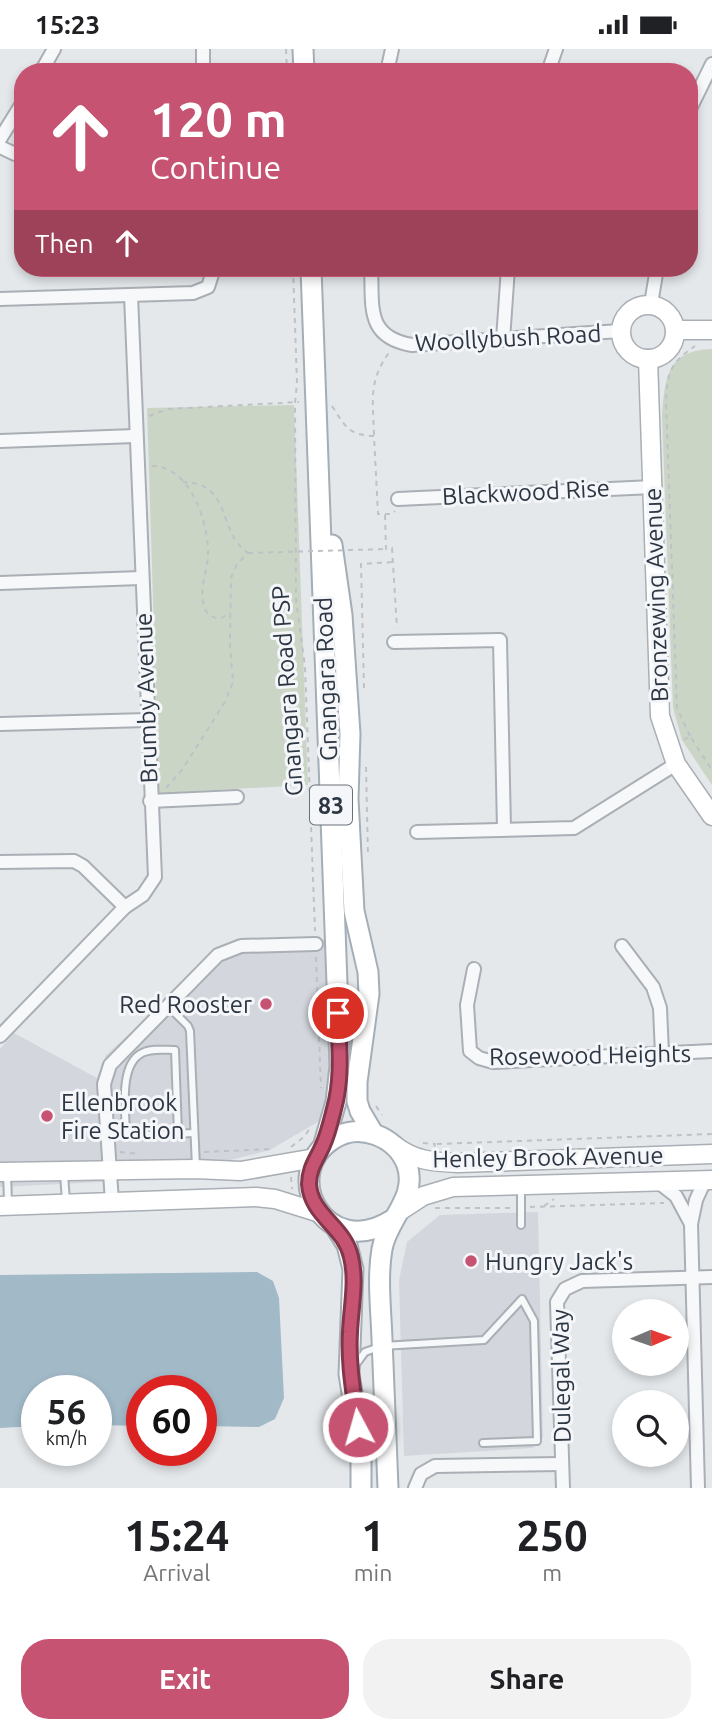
<!DOCTYPE html>
<style>
body{margin:0;font-family:Ubuntu,sans-serif;background:#f2f2f2;color:#202124;height:100vh;display:flex;flex-direction:column;font-size:26px;white-space:nowrap}
*{box-sizing:border-box;margin:0}
p{font-size:23px;color:#757577}
.icon{flex:none;width:38px;height:38px;fill:none;stroke:currentColor;stroke-width:2;stroke-linecap:round;stroke-linejoin:round}
.map{position:relative;height:1439px;overflow:hidden}
.sheet{display:flex;flex-direction:column;background:#fff;flex:1}
.sheet>*{flex:none}
.hud{position:absolute;left:14px;top:14px;width:684px;height:214px;border-radius:28px;box-shadow:0 4px 10px #0003;background:#c65371;color:#fff;overflow:hidden}
.needle{width:46px;rotate:88deg}
.buttons{position:absolute;left:612px;top:1250px;display:grid;gap:14px}
.buttons a{display:grid;place-items:center;width:77px;height:77px;border-radius:50%;background:#fff;box-shadow:0 4px 10px #0003;font-size:35px}
.speed{position:absolute;left:21px;top:1326px;display:flex;gap:14px;font-size:35px;font-weight:700;text-align:center}
.speed>*{display:grid;place-content:center;width:91px;height:91px;border-radius:50%;background:#fff;box-shadow:0 4px 10px #0003;line-height:1}
.speed small{font-size:18px;font-weight:400}
.speed .limit{border:10px solid #d22;background:#fff;color:#111}
.pin{position:absolute;display:grid;place-items:center;width:60px;height:60px;color:#fff;margin:-30px;border:4px solid #fff;border-radius:50%;box-shadow:0 2px 7px #0007}
.me{position:absolute;width:77px;margin:-38px;rotate:354deg;stroke-linejoin:round;filter:drop-shadow(0 0 5px #0008)}
.turn{display:flex;align-items:center;gap:24px;height:147px;padding:0 21px;font-size:32px}
.turn .icon{width:91px;height:91px;stroke-width:2.5}
.turn b{display:block;font-size:49px;line-height:60px}
.then{display:flex;align-items:center;height:66px;padding:0 21px;background:#0003;gap:14px;font-size:26px}
.eta{display:flex;justify-content:space-evenly;align-items:center;height:119px;text-align:center}
.eta b{font-size:42px;font-weight:700;line-height:49px}
.cta{display:flex;gap:14px;margin-top:auto;padding:14px 21px}
.cta a{flex:1;height:80px;border-radius:28px;background:#c65371;color:#fff;font-size:28px;font-weight:700;line-height:80px;text-align:center}
.cta a+a{background:#f2f2f2;color:#202124}
.status{display:flex;justify-content:space-between;align-items:center;height:49px;padding:0 35px;background:#fff;direction:ltr}
.status svg{height:19px;fill:currentColor}
.map>svg:first-child{display:block}
.built{fill:#d3d7dd}
.green{fill:#cbd5c6}
.water{fill:#a2b9c8}
.lines{fill:none;stroke-linecap:round;stroke-linejoin:round}
.lane-casing{stroke:#a9afb5;stroke-width:10}
.street-casing{stroke:#a9afb5;stroke-width:16}
.secondary-casing{stroke:#a9afb5;stroke-width:21}
.primary-casing{stroke:#a4aeb6;stroke-width:23}
.path{stroke:#bec2c7;stroke-width:2;stroke-dasharray:5 5;stroke-linecap:butt}
.lane{stroke:#f7f8fa;stroke-width:6}
.street{stroke:#f7f8fa;stroke-width:12}
.secondary{stroke:#fff;stroke-width:18}
.primary{stroke:#fff;stroke-width:19}
.path-bridge{stroke:#bec2c7;stroke-width:2;stroke-dasharray:5 5;stroke-linecap:butt}
.route-casing{stroke:#813649;stroke-width:18}
.route{stroke:#c65371;stroke-width:12}
.poi-dot{fill:#c65371;stroke:#f4f6f9;stroke-width:2.5}
.labels{text-anchor:middle;dominant-baseline:central;stroke-width:6;stroke-linejoin:round;paint-order:stroke}
.shield{fill:#f4f6f9;stroke:#69707a;stroke-width:2}
.shield-label{font-size:23px;font-weight:bold;fill:#2d3743}
.street-label{font-size:24px;fill:#2d3743;stroke:#f4f6f9}
.poi-label{font-size:24px;fill:#2d3743;stroke:#f4f6f9;text-anchor:start}
</style>
<div class="status"><b>15:23</b><svg viewBox="0 0 49 12"><path d="M0 12V9h3v3zM5 12V6h3v6zM10 12V3h3v9zM15 12V0h3v12zM26 1h20v11H26zM47 4h2v5h-2z"/></svg></div>
<div class="map">
<svg width="712" height="1439" viewBox="0 0 712 1439">
<rect width="100%" height="100%" fill="#e4e8eb"/>
<g class="built">
<polygon points="336,890 331,1040 321,1071 270,1101 195,1120 103,1133 0,1138 0,1000 14,984 97,1029 106,1006 230,893"/>
<polygon points="538,1163 543,1388 533,1399 404,1407 399,1231 407,1193 440,1166"/>
</g>
<g class="green">
<path d="M712,300V736L682,691L673,659L662,368C665,330 666,301 712,300Z"/>
<polygon points="294,356 308,736 159,744 147,359"/>
</g>
<polygon class="water" points="257,1223 273,1232 279,1249 284,1349 275,1370 259,1378 201,1377 201,1342 142,1342 142,1377 96,1376 96,1342 37,1342 37,1377 0,1379 0,1226"/>
<g class="lines">
<g class="lane-casing">
<g id="lane">
<polyline points="168,957 188,977 190,982 196,1118"/>
<path d="M178,1085L175,1001C165,1001 151,999 142,1004C118,1016 126,1064 126,1087L194,1084"/>
<polyline points="7,1123 8,1154"/>
<polyline points="64,1125 66,1152"/>
<polyline points="521,1137 521,1176"/>
<polyline points="354,1318 365,1303 382,1297 484,1291 522,1250 534,1272 537,1392 483,1394"/>
</g>
</g>
<g class="street-casing">
<g id="street">
<polyline points="41,23 54,0"/>
<polyline points="203,23 203,0"/>
<polyline points="387,23 392,0"/>
<polyline points="548,23 556,0"/>
<polyline points="690,60 712,15"/>
<polyline points="0,90 23,53"/>
<polyline points="0,98 15,105 23,105"/>
<path d="M371,219C373,257 365,288 412,296L620,282"/>
<polyline points="0,250 193,244 208,238 214,219"/>
<polyline points="651,255 657,219"/>
<polyline points="503,291 508,219"/>
<polyline points="0,392 135,387"/>
<polyline points="398,450 653,438"/>
<polyline points="0,534 141,529"/>
<polyline points="394,593 500,591 504,780"/>
<polyline points="0,675 147,671"/>
<polyline points="150,752 237,748"/>
<polyline points="417,783 574,779 676,715"/>
<polyline points="0,813 74,812 83,817 125,858"/>
<polyline points="622,897 653,938 660,959 662,1005"/>
<polyline points="474,920 467,956 470,1002 479,1009 493,1013 712,1002"/>
<polyline points="0,987 125,858 143,846 155,828 131,246"/>
<polyline points="658,1133 676,1147 691,1175"/>
<polyline points="112,1153 104,1035 110,1016 218,906 241,897 316,895"/>
<polyline points="415,1439 421,1425 435,1417 562,1415"/>
<polyline points="563,1439 557,1253 565,1240 582,1232 712,1228"/>
<polyline points="698,1439 691,1175 696,1151 705,1131"/>
</g>
</g>
<g class="secondary-casing">
<g id="secondary">
<circle cx="648" cy="283" r="27"/>
<polyline points="675,281 712,281"/>
<polyline points="648,310 660,667 676,715 712,767"/>
<path d="M394,1096C414,1112 434,1113 458,1114L712,1105"/>
<polyline points="0,1123 195,1120 241,1122 315,1109"/>
<polyline points="0,1157 256,1148 275,1150 320,1164"/>
<polyline points="400,1162 423,1147 453,1138 712,1131"/>
</g>
</g>
<g class="primary-casing">
<g id="primary">
<polyline points="303,0 304,23"/>
<polyline points="311,219 340,1017 336,1053 323,1098"/>
<polyline points="332,496 342,566 350,685 348,750 354,862 368,923 369,945 357,1033 357,1052 360,1062 373,1084"/>
<polyline points="335,1177 347,1196 353,1220 349,1325 361,1399 361,1439"/>
<path d="M388,1439C386,1389 384,1340 382,1290C381,1261 377,1229 382,1200C387,1170 418,1149 407,1116C396,1087 359,1073 333,1090C278,1125 326,1213 392,1171"/>
</g>
</g>
<g class="path">
<polyline points="286,0 287,23"/>
<polyline points="293,219 297,334 295,354 296,551 305,618 315,882"/>
<path d="M332,357C345,377 348,386 374,387L378,465H392L395,462"/>
<polyline points="149,367 168,360 299,353"/>
<path d="M374,386C373,350 368,333 390,302"/>
<path d="M152,417C191,417 209,475 208,507C207,524 197,546 206,562C210,567 214,569 220,570L230,563"/>
<polyline points="385,466 386,500 392,499 397,579"/>
<polyline points="364,639 361,515 393,513"/>
<path d="M690,687L677,659L666,353C667,324 670,314 695,297"/>
<polyline points="684,691 690,687 712,721"/>
<polyline points="366,718 368,807"/>
<path d="M166,739L182,721L225,653L233,633L230,596L231,529L237,515L248,504C216,482 233,434 183,433"/>
<polyline points="316,908 321,1039"/>
<polyline points="376,1057 382,1066"/>
<polyline points="423,1094 435,1095 434,1098"/>
<polyline points="437,1095 712,1085"/>
<polyline points="291,1098 305,1087 311,1077"/>
<polyline points="120,1103 139,1105"/>
<polyline points="204,1103 272,1100"/>
<polyline points="291,1128 292,1140"/>
<polyline points="544,1157 554,1150"/>
<polyline points="530,1158 664,1154"/>
<polyline points="435,1159 510,1159"/>
</g>
<use href="#lane" class="lane"/>
<use href="#street" class="street"/>
<use href="#secondary" class="secondary"/>
<use href="#primary" class="primary"/>
<polyline class="path-bridge" points="248,504 386,500"/>
</g>
<g class="lines">
<g class="route-casing">
<path id="route" d="M338,964C339,996 343,1028 334,1060C331,1072 328,1085 323,1096C317,1110 309,1119 309,1135C311,1167 345,1178 351,1208C357,1232 351,1258 350,1283C348,1315 354,1346 358,1378"/>
</g>
<use href="#route" class="route"/>
</g>
<g class="poi-dot">
<circle cx="266" cy="955" r="7"/>
<circle cx="47" cy="1067" r="7"/>
<circle cx="471" cy="1212" r="7"/>
</g>
<g class="labels">
<rect class="shield" x="310" y="736.5" width="42" height="39" rx="5"/>
<g class="shield-label">
<text x="331" y="756">83</text>
</g>
<g class="street-label">
<text transform="translate(508 289) rotate(-3)">Woollybush Road</text>
<text transform="translate(526 443) rotate(-3)">Blackwood Rise</text>
<text transform="translate(656 546) rotate(-92)">Bronzewing Avenue</text>
<text transform="translate(326 630) rotate(-92)">Gnangara Road</text>
<text transform="translate(287 642) rotate(-94)">Gnangara Road PSP</text>
<text transform="translate(146 649) rotate(-92)">Brumby Avenue</text>
<text transform="translate(590 1006) rotate(-1)">Rosewood Heights</text>
<text transform="translate(548 1108) rotate(-1)">Henley Brook Avenue</text>
<text transform="translate(561 1327) rotate(-91)">Dulegal Way</text>
</g>
<g class="poi-label">
<text x="252" y="955" text-anchor="end">Red Rooster</text>
<text x="61" y="1053">Ellenbrook<tspan x="61" dy="28">Fire Station</tspan></text>
<text x="485" y="1212">Hungry Jack's</text>
</g>
</g>
</svg>
<div class="buttons">
<a><svg class="needle" viewBox="-14 -14 28 28"><path d="M0-13l5 13h-10z" fill="#e53935"/><path d="M0 13l5-13h-10z" fill="#757577"/></svg></a>
<a><svg class="icon" aria-label="search" viewBox="0 0 24 24"><circle cx="10" cy="10" r="6"/><path d="M15 15l6 6"/></svg></a>
</div>
<div class="speed"><div>56<small>km/h</small></div><div class="limit">60</div></div>
<div class="pin" style="left:338px;top:964px;background:#d93025"><svg class="icon" aria-label="arrive" viewBox="0 0 24 24"><path d="M6 21V4h12l-3 4 3 4H6"/></svg></div>
<svg class="me" style="left:358px;top:1378px" viewBox="-20 -20 40 40"><circle r="17" fill="#c65371" stroke="#fff" stroke-width="3"/><path d="M0-11L8 9 0 5-8 9z" fill="#fff"/></svg>
<div class="hud">
<div class="turn"><svg class="icon" aria-label="ahead" viewBox="0 0 24 24"><path d="M12 20V5M6 11l6-6 6 6"/></svg><div><b>120 m</b>Continue</div></div>
<div class="then">Then<svg class="icon" aria-label="ahead" viewBox="0 0 24 24"><path d="M12 20V5M6 11l6-6 6 6"/></svg></div>
</div>
</div>
<section class="sheet">
<div class="eta">
<div><b>15:24</b><p>Arrival</p></div>
<div><b>1</b><p>min</p></div>
<div><b>250</b><p>m</p></div>
</div>
<div class="cta"><a>Exit</a><a>Share</a></div>
</section>
